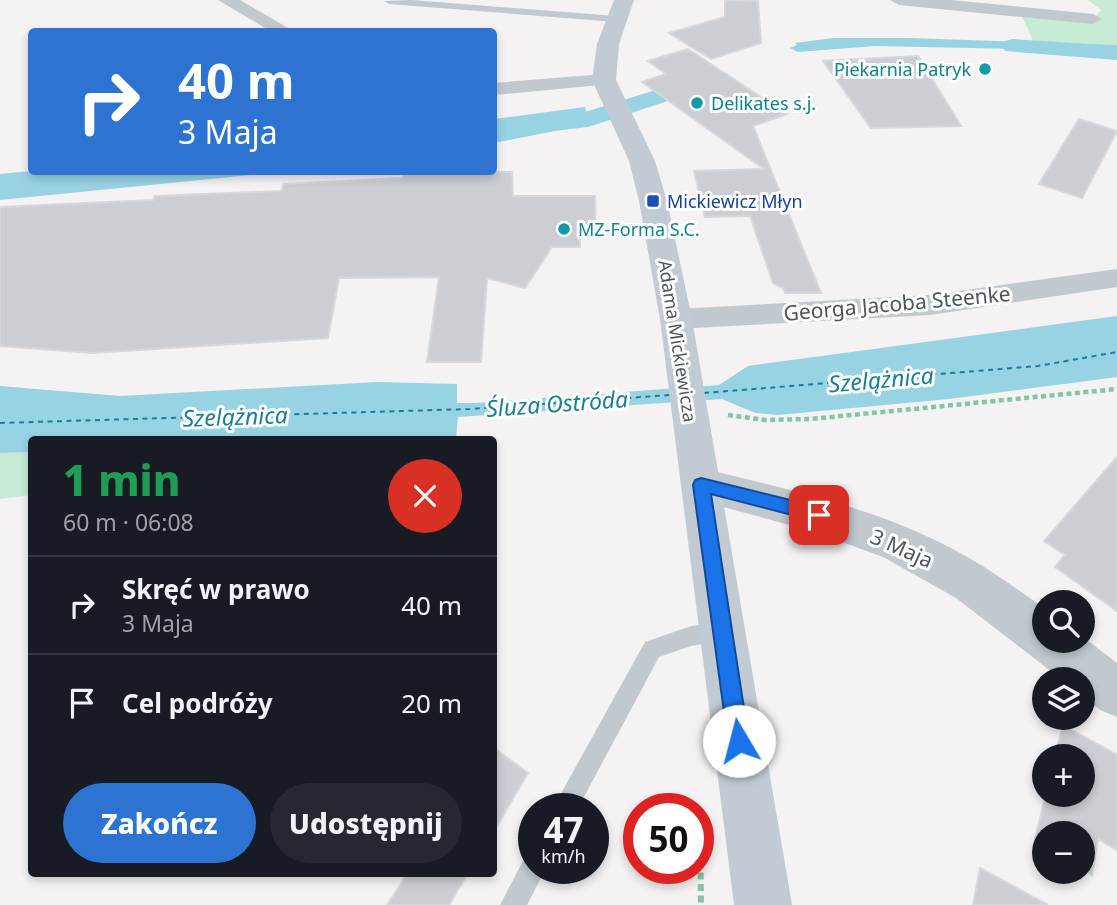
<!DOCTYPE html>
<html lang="pl">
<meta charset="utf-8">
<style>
body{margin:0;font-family:"Noto Sans",sans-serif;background:#242831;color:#f1f3f6;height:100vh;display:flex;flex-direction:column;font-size:26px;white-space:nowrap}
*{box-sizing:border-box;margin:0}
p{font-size:23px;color:#9ea1a6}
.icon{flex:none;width:38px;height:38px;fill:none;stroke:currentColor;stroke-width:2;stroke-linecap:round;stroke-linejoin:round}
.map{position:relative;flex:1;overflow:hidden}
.drawer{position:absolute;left:28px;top:436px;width:469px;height:441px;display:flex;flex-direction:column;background:#171b24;border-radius:7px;box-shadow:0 4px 10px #0003}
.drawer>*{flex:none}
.top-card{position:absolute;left:28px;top:28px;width:469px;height:147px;border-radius:7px;box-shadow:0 4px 10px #0003;background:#2d74d2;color:#fff;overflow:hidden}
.fabs{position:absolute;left:1032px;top:590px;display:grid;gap:14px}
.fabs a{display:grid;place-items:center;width:63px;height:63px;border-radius:50%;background:#171b24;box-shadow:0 4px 10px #0003;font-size:35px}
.speed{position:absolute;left:518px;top:793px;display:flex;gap:14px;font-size:35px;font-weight:700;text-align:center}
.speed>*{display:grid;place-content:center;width:91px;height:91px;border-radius:50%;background:#171b24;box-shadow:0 4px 10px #0003;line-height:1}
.speed small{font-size:18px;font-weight:400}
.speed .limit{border:10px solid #d22;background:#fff;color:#111}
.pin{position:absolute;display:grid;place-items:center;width:60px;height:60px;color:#fff;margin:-30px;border-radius:14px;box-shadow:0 4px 10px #0006}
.me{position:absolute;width:77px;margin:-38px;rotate:352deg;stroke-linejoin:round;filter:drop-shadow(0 0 5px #0008)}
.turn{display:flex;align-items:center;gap:24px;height:147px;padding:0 35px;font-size:32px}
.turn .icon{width:91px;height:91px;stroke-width:2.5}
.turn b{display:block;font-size:49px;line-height:60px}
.round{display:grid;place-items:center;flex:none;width:74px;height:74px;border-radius:37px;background:#242831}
.overview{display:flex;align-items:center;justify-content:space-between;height:119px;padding:0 35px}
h1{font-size:42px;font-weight:800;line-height:52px;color:#1e9e55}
.button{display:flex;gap:14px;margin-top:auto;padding:14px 35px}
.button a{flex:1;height:80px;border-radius:42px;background:#2d74d2;color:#fff;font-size:28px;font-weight:800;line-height:80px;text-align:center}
.button a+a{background:#242831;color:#f1f3f6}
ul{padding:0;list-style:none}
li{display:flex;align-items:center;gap:21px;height:98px;padding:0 35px;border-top:2px solid #363941}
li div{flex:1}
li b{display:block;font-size:26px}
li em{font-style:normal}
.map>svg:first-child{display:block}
.green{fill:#c6ecd5}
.water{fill:#98d3e4}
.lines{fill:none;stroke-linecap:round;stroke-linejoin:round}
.canal{fill:#98d3e4;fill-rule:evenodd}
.ferry{stroke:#1b7d98;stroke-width:2;stroke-dasharray:5 4.5;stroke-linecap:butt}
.building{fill:#ccced3;stroke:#d6d8dc;stroke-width:2}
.path-far1{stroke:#81c6a5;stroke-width:4.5;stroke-dasharray:5 3.5;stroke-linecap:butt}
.path{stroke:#81c6a5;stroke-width:6;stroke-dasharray:7 4.5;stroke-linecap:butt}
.service{fill:#c1c9ce;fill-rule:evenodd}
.minor{fill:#c1c9ce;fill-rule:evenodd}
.tertiary{fill:#c1c9ce;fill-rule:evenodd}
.secondary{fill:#c2cad3;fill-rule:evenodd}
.route{fill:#1a73e8;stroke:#114b97;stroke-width:2}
.culture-dot{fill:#0f9aa8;stroke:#fff;stroke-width:2.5}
.transit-dot{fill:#1a4fb4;stroke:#fff;stroke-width:2.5}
.labels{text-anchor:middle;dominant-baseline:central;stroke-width:6;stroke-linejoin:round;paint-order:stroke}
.far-culture-label{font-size:18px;fill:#0d838f;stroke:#fff;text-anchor:start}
.far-transit-label{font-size:18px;fill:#164399;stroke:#fff;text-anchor:start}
.far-street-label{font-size:18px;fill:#4b555d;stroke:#fff}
.street-label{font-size:21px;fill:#4b555d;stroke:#fff}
.water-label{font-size:23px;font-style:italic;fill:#1b7d98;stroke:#fff}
</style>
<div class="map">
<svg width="1117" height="905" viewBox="0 0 1117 905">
<rect width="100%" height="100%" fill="#f4f2f2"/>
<g class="green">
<polygon points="1088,0 1117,0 1117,52 1036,47 1020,12 1093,19 1101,10"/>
<polygon points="31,452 31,495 0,499 0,453"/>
</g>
<g class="water">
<polygon points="833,38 910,38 1117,45 1117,51 875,46 798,52 790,48 797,45 795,43"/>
<polygon points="585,107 590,124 494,143 494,119"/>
<polygon points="31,171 32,172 280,172 0,200 0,174"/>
<polygon points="1117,316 1117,377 949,399 778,415 755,413 722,399 458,417 456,439 32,439 31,452 0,453 0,386 120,396 378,382 457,384 457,403 475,403 719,385 748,366"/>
</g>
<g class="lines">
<g class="canal">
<polygon points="1013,39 1117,46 1117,60 1005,51 1002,46 1005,41"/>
<polygon points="662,88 671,90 674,95 671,100 588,127 494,138 494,122 585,112"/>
</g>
<g class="ferry">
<polyline points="704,393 1038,366 1117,352"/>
<polyline points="0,423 470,409 670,395"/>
</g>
</g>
<g class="building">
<polygon points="725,0 758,1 761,43 711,59 669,33 725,17"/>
<polygon points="688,49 787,114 753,126 821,293 785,293 783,288 773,283 750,216 705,217 694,171 764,169 642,82 666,74 648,61"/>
<polygon points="918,56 961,126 871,128 823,61"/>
<polygon points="1079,119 1117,131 1082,198 1039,184"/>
<polygon points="431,172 512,172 513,196 595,196 596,237 580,237 580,247 552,247 525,288 487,278 481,362 427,362 439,277 339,278 328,338 93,353 0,346 0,207 153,200 155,196 281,191 284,184 403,178 403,173"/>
<polygon points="1117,457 1117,611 1055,567 1065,555 1044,541"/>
<polygon points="1063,725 1117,755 1117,850 1098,839 1092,875 1083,869 1083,833 1045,833 1045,845 1035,839 1046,794 1083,794 1083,756 1055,756"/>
<polygon points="494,748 528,773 494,831"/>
<polygon points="980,868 1048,905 973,905"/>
<polygon points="408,873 468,873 449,905 387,905"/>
</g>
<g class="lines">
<polyline class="path-far1" points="728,415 765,420 811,419 1117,389"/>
<polyline class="path" points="700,815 701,905"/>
<g class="service">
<polygon points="411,0 616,16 621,19 616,22 389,4 384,1"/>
<polygon points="723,622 730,625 733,632 730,639 691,646 659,657 578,808 553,808 645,642 691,626"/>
<polygon points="534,853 534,868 546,868 527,905 500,905 525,857"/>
</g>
<g class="minor">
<polygon points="218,0 240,0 295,32 272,32"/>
<polygon points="890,0 952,0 1093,14 1102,19 1093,24 899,5"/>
<polygon points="604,74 611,76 614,80 611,84 494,95 494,83"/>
<polygon points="1117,269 1117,287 930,315 676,329 666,326 662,319 666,312 676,309 930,295"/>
</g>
<path class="tertiary" d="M701,468C782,488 865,505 941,543C978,561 1012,585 1045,609V640H1083V637L1117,663V717L1100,710L1083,697V679H1061L956,598L883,557L815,532L687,497L681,485L687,473Z"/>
<polygon class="secondary" points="614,0 634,0 619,44 616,80 655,161 667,201 692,319 792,905 734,905 660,319 639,201 629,161 592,80 597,44"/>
</g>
<polygon class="route" points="701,478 819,507 825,509 827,515 825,520 819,522 711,494 749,741 746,749 739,752 731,749 728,741 693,485 695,480"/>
<g class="culture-dot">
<circle cx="985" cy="69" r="7"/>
<circle cx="697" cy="103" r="7"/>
<circle cx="564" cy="229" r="7"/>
</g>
<rect class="transit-dot" x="646" y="194" width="14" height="14" rx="3.5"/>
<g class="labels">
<g class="far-culture-label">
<text x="971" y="69" text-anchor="end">Piekarnia Patryk</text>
<text x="711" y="103">Delikates s.j.</text>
<text x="578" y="229">MZ-Forma S.C.</text>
</g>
<g class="far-transit-label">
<text x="667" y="201">Mickiewicz Młyn</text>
</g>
<g class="far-street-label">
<text transform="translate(678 341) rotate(81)">Adama Mickiewicza</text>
</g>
<g class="street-label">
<text transform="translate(897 303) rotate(-5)">Georga Jacoba Steenke</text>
<text transform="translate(902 548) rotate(24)">3 Maja</text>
</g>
<g class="water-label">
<text transform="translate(881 379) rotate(-5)">Szelążnica</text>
<text transform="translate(557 403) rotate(-4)">Śluza Ostróda</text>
<text transform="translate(235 416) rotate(-2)">Szelążnica</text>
</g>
</g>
</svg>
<div class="fabs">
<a><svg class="icon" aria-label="search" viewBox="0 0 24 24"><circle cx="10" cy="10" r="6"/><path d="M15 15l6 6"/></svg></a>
<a><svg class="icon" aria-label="layers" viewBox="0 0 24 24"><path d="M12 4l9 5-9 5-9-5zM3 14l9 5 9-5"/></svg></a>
<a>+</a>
<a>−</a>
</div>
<div class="speed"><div>47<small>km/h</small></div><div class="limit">50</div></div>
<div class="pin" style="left:819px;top:515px;background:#d93025"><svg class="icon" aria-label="arrive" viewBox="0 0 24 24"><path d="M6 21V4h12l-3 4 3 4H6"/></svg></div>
<svg class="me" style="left:739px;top:741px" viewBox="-20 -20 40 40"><circle r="19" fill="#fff"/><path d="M0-13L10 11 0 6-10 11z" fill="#1a73e8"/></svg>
<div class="top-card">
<div class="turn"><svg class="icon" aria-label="right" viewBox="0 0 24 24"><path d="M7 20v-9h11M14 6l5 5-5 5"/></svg><div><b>40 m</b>3 Maja</div></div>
</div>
<section class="drawer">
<div class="overview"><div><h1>1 min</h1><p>60 m · 06:08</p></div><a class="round" style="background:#d93025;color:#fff"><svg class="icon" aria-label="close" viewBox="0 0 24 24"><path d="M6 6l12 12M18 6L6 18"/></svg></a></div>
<ul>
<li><svg class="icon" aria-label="right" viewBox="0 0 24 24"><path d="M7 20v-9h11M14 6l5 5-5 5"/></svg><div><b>Skręć w prawo</b><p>3 Maja</p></div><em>40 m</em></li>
<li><svg class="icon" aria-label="arrive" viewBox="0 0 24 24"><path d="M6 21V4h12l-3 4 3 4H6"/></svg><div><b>Cel podróży</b></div><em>20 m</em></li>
</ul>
<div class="button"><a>Zakończ</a><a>Udostępnij</a></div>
</section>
</div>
